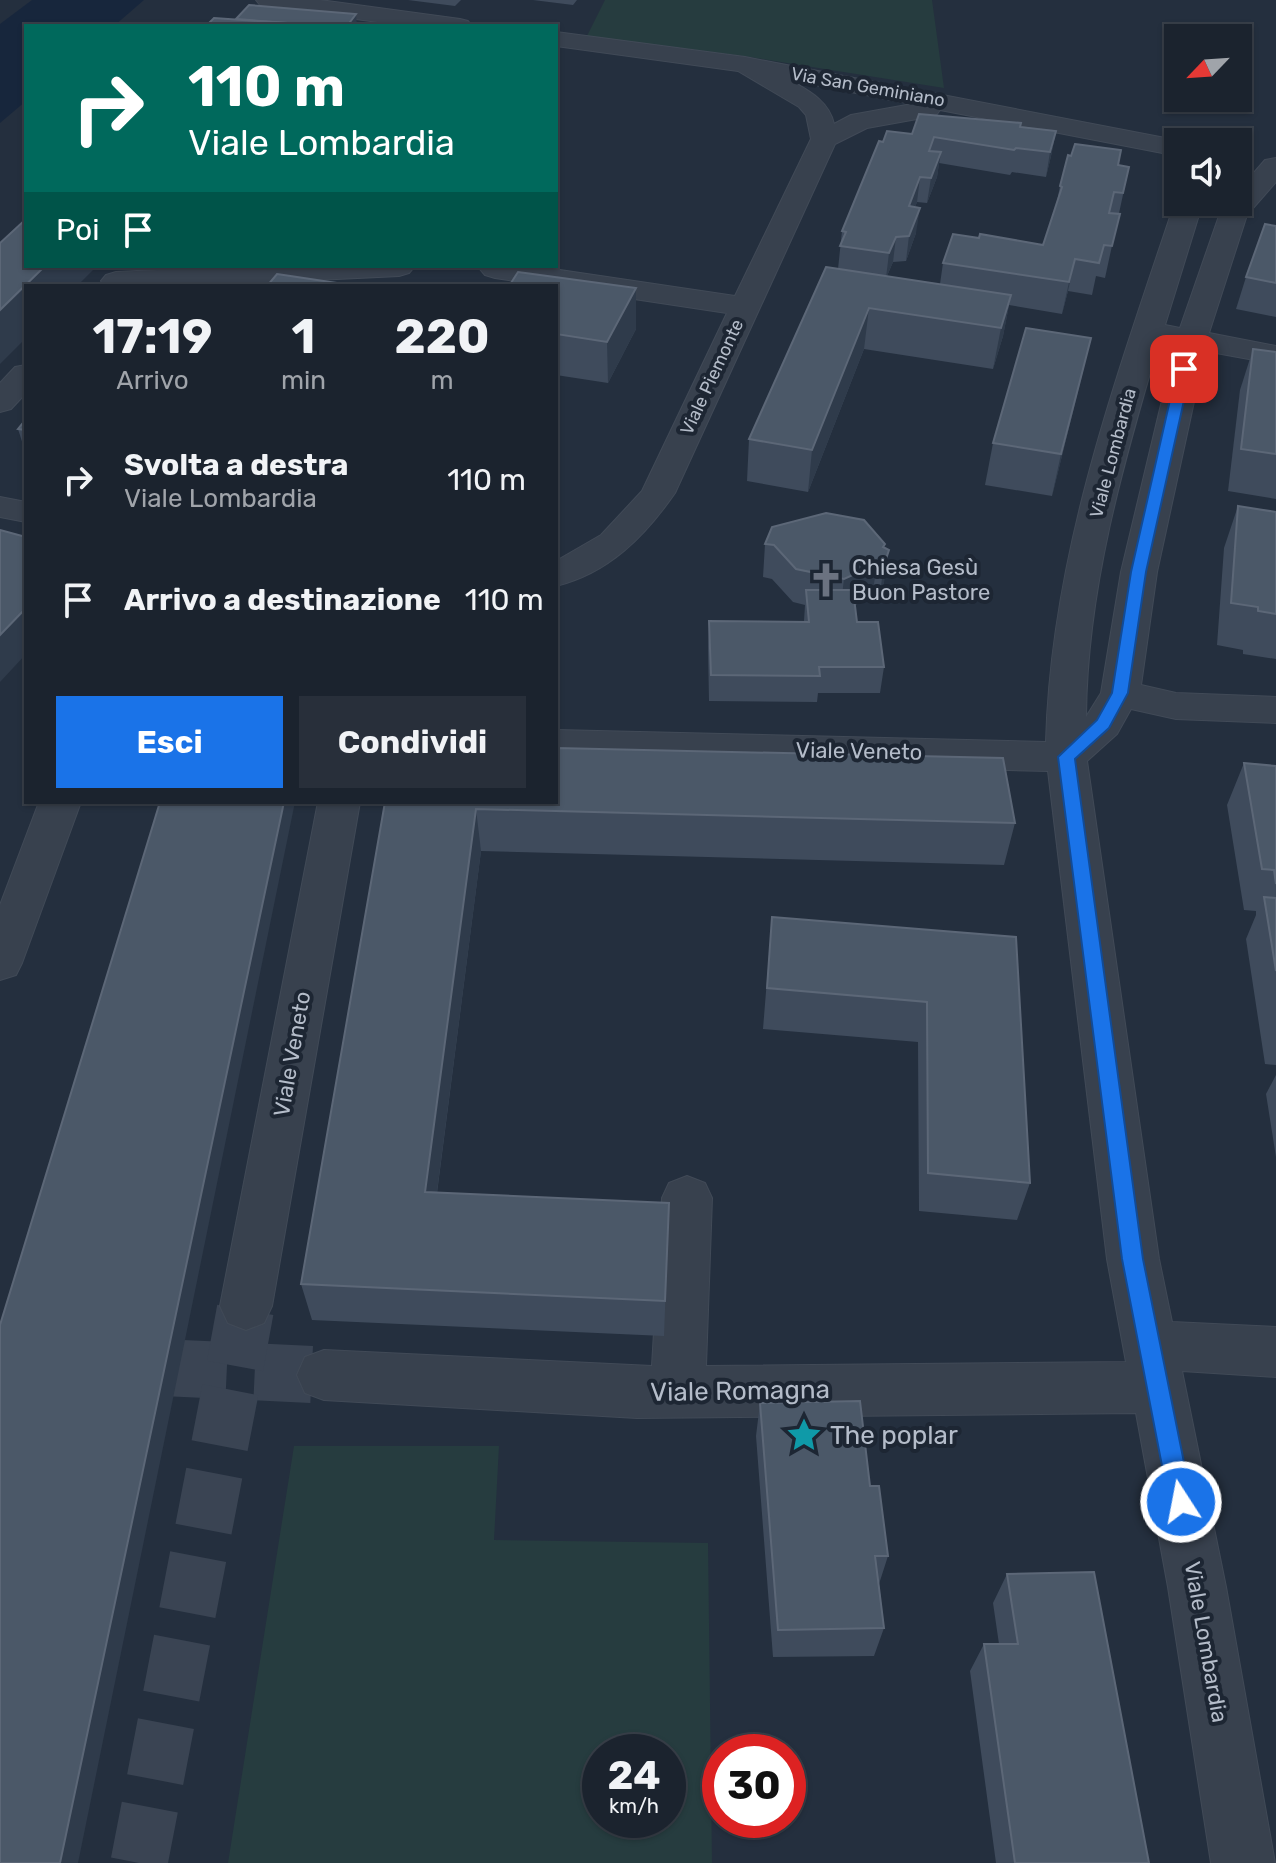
<!DOCTYPE html>
<html lang="it">
<meta charset="utf-8">
<style>
body{margin:0;font-family:Rubik,sans-serif;background:#282f3a;color:#f1f3f6;height:100vh;display:flex;flex-direction:column;font-size:30px;white-space:nowrap}
*{box-sizing:border-box;margin:0}
p{font-size:26px;color:#a0a4aa}
.icon{flex:none;width:44px;height:44px;fill:none;stroke:currentColor;stroke-width:2;stroke-linecap:round;stroke-linejoin:round}
.map{position:relative;flex:1;overflow:hidden}
.panel{position:absolute;left:24px;top:284px;width:534px;height:520px;display:flex;flex-direction:column;background:#1b232e;border-radius:0px;box-shadow:0 2px 6px #0004,0 0 0 2px #39404a}
.panel>*{flex:none}
.top-card{position:absolute;left:24px;top:24px;width:534px;height:244px;border-radius:0px;box-shadow:0 2px 6px #0004,0 0 0 2px #39404a;background:#00695c;color:#fff;overflow:hidden}
.needle{width:52px;rotate:245deg}
.buttons{position:absolute;left:1164px;top:24px;display:grid;gap:16px}
.buttons a{display:grid;place-items:center;width:88px;height:88px;border-radius:0px;background:#1b232e;box-shadow:0 2px 6px #0004,0 0 0 2px #39404a;font-size:40px}
.speed{position:absolute;left:582px;top:1734px;display:flex;gap:16px;font-size:40px;font-weight:700;text-align:center}
.speed>*{display:grid;place-content:center;width:104px;height:104px;border-radius:50%;background:#1b232e;box-shadow:0 2px 6px #0004,0 0 0 2px #39404a;line-height:1}
.speed small{font-size:20px;font-weight:400}
.speed .limit{border:12px solid #d22;background:#fff;color:#111}
.pin{position:absolute;display:grid;place-items:center;width:68px;height:68px;color:#fff;margin:-34px;border-radius:16px;box-shadow:0 4px 12px #0006}
.me{position:absolute;width:88px;margin:-44px;rotate:349deg;stroke-linejoin:round;filter:drop-shadow(0 0 6px #0008)}
.turn{display:flex;align-items:center;gap:28px;height:168px;padding:0 32px;font-size:36px}
.turn .icon{width:104px;height:104px;stroke-width:2.5}
.turn b{display:block;font-size:56px;line-height:68px}
.then{display:flex;align-items:center;height:76px;padding:0 32px;background:#0003;gap:16px;font-size:30px}
.eta{display:flex;justify-content:space-evenly;align-items:center;height:136px;text-align:center}
.eta b{font-size:48px;font-weight:700;line-height:56px}
.action{display:flex;gap:16px;margin-top:auto;padding:16px 32px}
.action a{flex:1;height:92px;border-radius:0px;background:#1a73e8;color:#fff;font-size:32px;font-weight:700;line-height:92px;text-align:center}
.action a+a{background:#282f3a;color:#f1f3f6}
ul{padding:0;list-style:none}
li{display:flex;align-items:center;gap:24px;height:120px;padding:0 32px}
li div{flex:1}
li b{display:block;font-size:30px}
li em{font-style:normal}
.map>svg:first-child{display:block}
.green{fill:#263c3f;fill-rule:evenodd}
.water{fill:#17263c}
.lines{fill:none;stroke-linecap:round;stroke-linejoin:round}
.minor-tunnel{stroke:#3a4453;stroke-width:57;stroke-dasharray:57 28;stroke-linecap:butt}
.minor-casing{stroke:#414a57;stroke-width:2}
.minor{fill:#38414e;fill-rule:evenodd}
.wall{fill:#3f4b5c}
.shaded-wall{fill:#2f3b4b}
.building{fill:#4b5868;stroke:#5c6777;stroke-width:2}
.route{fill:#1a73e8;stroke:#114b97;stroke-width:2}
.labels{text-anchor:middle;dominant-baseline:central;stroke-width:8;stroke-linejoin:round;paint-order:stroke}
.far-street-label{font-size:18px;fill:#b4bcc9;stroke:#1d2633}
.poi-label{font-size:22px;fill:#b4bcc9;stroke:#1d2633;text-anchor:start}
.street-label{font-size:22px;fill:#b4bcc9;stroke:#1d2633}
.near-street-label{font-size:26px;fill:#b4bcc9;stroke:#1d2633}
.near-poi-label{font-size:26px;fill:#b4bcc9;stroke:#1d2633;text-anchor:start}
</style>
<div class="map">
<svg width="1276" height="1863" viewBox="0 0 1276 1863">
<rect width="100%" height="100%" fill="#242f3e"/>
<g class="green">
<polygon points="605,0 932,0 944,88 743,56 587,36"/>
<path d="M294,1446H499L494,1540L708,1543L712,1863H228ZM600,1752H668V1820H600Z"/>
</g>
<polygon class="water" points="32,0 144,0 114,26 26,26 26,101 0,123 0,24"/>
<g class="lines">
<g class="minor-tunnel">
<polyline points="0,1360 324,1375"/>
<polyline points="235,1366 246,1306"/>
<polyline points="139,1863 234,1371"/>
</g>
<g class="minor-casing">
<g id="minor">
<polygon points="256,0 320,0 460,19 468,21 472,26 407,26 268,7 260,5"/>
<path d="M556,32L745,57L1186,142H1178V156L940,110L937,114L928,117L867,128L835,144L675,493C645,536 609,573 556,586V561L601,535L642,491L727,313L495,278L485,275L480,269L482,266H533L735,296L811,139L806,115L799,107L738,71L556,46ZM790,80L912,104L851,115L834,124C829,101 809,91 790,80Z"/>
<path d="M1276,158V182L1247,215L1209,333L1276,346V364L1205,351L1157,572L1141,685L1176,693L1276,697V723L1176,719L1131,709L1117,734L1087,761L1159,1259L1172,1322L1276,1327V1377L1182,1371L1226,1587L1275,1863H1211L1168,1587L1136,1413L637,1418L324,1400L305,1393L297,1375L305,1357L324,1350L652,1366L662,1198L669,1183L687,1176L705,1183L712,1198L706,1366L1126,1362L1107,1259L1048,771L556,758V730L1046,742C1051,554 1116,379 1175,202L1178,198V202H1203L1165,325L1180,328L1220,213L1229,202H1238V191L1265,160ZM1159,343L1175,346L1121,572L1101,693L1086,717C1087,589 1123,464 1159,343Z"/>
<polygon points="241,266 413,266 414,267 409,273 399,276 194,286 105,286 101,281 106,275 116,272"/>
<polygon points="26,365 26,393 11,409 0,412 0,383 15,367"/>
<polygon points="0,497 26,502 26,522 0,517"/>
<polygon points="39,802 81,802 22,963 16,975 0,980 0,905"/>
<polygon points="318,802 360,802 272,1306 264,1323 246,1330 228,1323 220,1306"/>
</g>
</g>
<use href="#minor" class="minor"/>
</g>
<g class="wall">
<polygon points="408,0 461,0 455,6"/>
<polygon points="533,0 577,0 573,5"/>
<polygon points="1021,127 1056,131 1051,156 1046,177 1012,172 1010,175 939,163 937,177 927,203 917,202 915,207 916,233 906,261 893,262 887,276 940,284 943,263 979,238 1043,245 1056,206 1060,186 1118,165 1129,167 1105,278 1096,276 1092,295 1068,291 1062,314 1009,305 1003,336 993,369 864,349 808,492 747,481 749,439 838,269 842,231 883,142 912,134"/>
<polygon points="1276,226 1276,317 1236,309 1246,277"/>
<polygon points="556,286 636,329 608,383 556,375"/>
<polygon points="1091,338 1052,496 985,485 993,443"/>
<polygon points="1253,349 1276,352 1276,499 1228,491 1240,390"/>
<polygon points="26,419 26,454 18,429"/>
<polygon points="1238,506 1276,512 1276,659 1243,654 1243,650 1217,645 1224,548"/>
<polygon points="765,544 884,548 884,583 879,599 872,597 855,605 857,622 884,667 880,693 818,693 817,702 709,701 708,647 709,621 804,621 805,605 793,602 772,579 763,577"/>
<polygon points="1244,763 1276,766 1276,1065 1265,1064 1246,939 1256,915 1256,911 1244,910 1227,805"/>
<polygon points="385,802 1015,823 1004,865 481,851 437,1193 669,1203 664,1336 312,1320 301,1284"/>
<polygon points="772,917 1016,937 1030,1183 1017,1220 919,1211 918,1042 763,1029"/>
<polygon points="1276,1075 1276,1157 1266,1094"/>
<polygon points="760,1403 870,1486 888,1556 879,1584 884,1628 874,1656 773,1657 756,1436"/>
<polygon points="1007,1574 1149,1863 996,1863 970,1671 984,1644 999,1644 993,1603"/>
</g>
<g class="shaded-wall">
<polygon points="356,14 357,26 347,26"/>
<polygon points="1056,131 1051,156 1046,177 1050,152"/>
<polygon points="941,152 937,177 927,203 931,178"/>
<polygon points="920,177 917,202 906,231 909,206"/>
<polygon points="920,208 916,233 906,261 909,236"/>
<polygon points="896,237 893,262 886,278 889,253"/>
<polygon points="1075,259 1068,291 1062,314 1069,282"/>
<polygon points="45,266 97,266 77,286 26,286 26,338 0,364 0,310"/>
<polygon points="636,288 636,329 608,383 607,342"/>
<polygon points="1011,295 1003,336 993,369 1001,328"/>
<polygon points="869,308 864,349 808,492 812,450"/>
<polygon points="1091,338 1081,380 1052,496 1061,454"/>
<polygon points="889,550 884,583 879,599 884,565"/>
<polygon points="877,564 872,597 840,612 844,579"/>
<polygon points="26,608 26,654 0,682 0,635"/>
<polygon points="284,802 295,802 78,1863 60,1863"/>
<polygon points="476,809 481,851 432,1230 425,1192"/>
</g>
<g class="building">
<polygon points="249,5 356,14 347,26 301,26 301,24 236,19"/>
<polygon points="214,18 301,24 300,26 206,26"/>
<polygon points="919,114 1021,123 1020,127 1056,131 1050,152 1016,148 1014,150 934,137 929,151 941,152 931,178 920,177 909,206 920,208 909,236 896,237 889,253 840,246 846,232 842,231 879,141 883,142 887,131 912,134"/>
<polygon points="1075,144 1121,150 1118,165 1129,167 1123,193 1114,192 1109,213 1120,214 1112,246 1104,245 1099,263 1075,259 1069,282 943,263 953,234 979,238 980,234 1043,245 1062,187 1060,186 1068,155 1071,156"/>
<polygon points="26,219 26,266 45,266 0,310 0,243"/>
<polygon points="1265,224 1276,226 1276,283 1246,277"/>
<polygon points="826,267 1011,295 1001,328 869,308 812,450 749,439"/>
<polygon points="518,272 636,288 607,342 556,334 556,286 509,286"/>
<polygon points="277,274 357,286 267,286"/>
<polygon points="1026,328 1091,338 1061,454 993,443"/>
<polygon points="1253,349 1276,352 1276,454 1241,449"/>
<polygon points="26,419 26,430 18,429"/>
<polygon points="1238,506 1276,512 1276,614 1258,611 1258,607 1231,603"/>
<polygon points="826,513 864,520 885,544 883,547 889,550 884,565 877,564 844,579 796,569 774,545 765,544 772,527"/>
<polygon points="0,530 26,537 26,608 0,635"/>
<polygon points="806,590 853,590 857,622 878,622 884,667 819,667 820,676 711,675 709,621 809,622"/>
<polygon points="556,748 1003,758 1015,823 476,809 425,1192 669,1203 665,1301 301,1284 385,802 556,802"/>
<polygon points="1244,763 1276,766 1276,884 1274,870 1262,869"/>
<polygon points="160,802 284,802 60,1863 0,1863 0,1325"/>
<polygon points="1264,897 1276,898 1276,971"/>
<polygon points="772,917 1016,937 1030,1183 928,1173 927,1002 767,988"/>
<polygon points="860,1401 870,1486 879,1486 888,1556 875,1556 884,1628 778,1630 760,1403"/>
<polygon points="1094,1572 1149,1863 1015,1863 984,1644 1018,1644 1007,1574"/>
</g>
<polygon class="route" points="1184,365 1191,369 1146,572 1128,693 1109,728 1075,759 1143,1259 1192,1502 1189,1511 1181,1514 1172,1511 1169,1502 1122,1259 1058,757 1097,720 1112,693 1131,572 1177,369"/>
<defs>
<g id="church-bare" transform="scale(2.76)"><path d="M-1.2-6h2.4v3.5h3.3v2.4h-3.3V6h-2.4V-.1h-3.3v-2.4h3.3Z" fill="#6b7280" stroke="#1d2633" stroke-width="2.5" paint-order="stroke"/></g>
<g id="sight-bare" transform="scale(2.76)"><path d="M0-6L1.8-2.2L6-1.7L2.9 1.2L3.7 5.4L0 3.3L-3.7 5.4L-2.9 1.2L-6-1.7L-1.8-2.2Z" fill="#0f9aa8" stroke="#1d2633" stroke-width="2.5" paint-order="stroke"/></g>
</defs>
<g fill-rule="evenodd">
<use href="#church-bare" x="826" y="580"/>
<use href="#sight-bare" x="804" y="1435"/>
</g>
<g class="labels">
<g class="far-street-label">
<text transform="translate(868 87) rotate(10)">Via San Geminiano</text>
<text transform="translate(712 377) rotate(-65)">Viale Piemonte</text>
<text transform="translate(1113 453) rotate(-75)">Viale Lombardia</text>
</g>
<g class="poi-label">
<text x="852" y="567">Chiesa Gesù<tspan x="852" dy="25">Buon Pastore</tspan></text>
</g>
<g class="street-label">
<text transform="translate(859 751) rotate(1)">Viale Veneto</text>
<text transform="translate(292 1054) rotate(-80)">Viale Veneto</text>
<text transform="translate(1206 1642) rotate(80)">Viale Lombardia</text>
</g>
<g class="near-street-label">
<text transform="translate(740 1391) rotate(-1)">Viale Romagna</text>
</g>
<g class="near-poi-label">
<text x="830" y="1435">The poplar</text>
</g>
</g>
</svg>
<div class="buttons">
<a><svg class="needle" viewBox="-14 -14 28 28"><path d="M0-13l5 13h-10z" fill="#e53935"/><path d="M0 13l5-13h-10z" fill="#a0a4aa"/></svg></a>
<a><svg class="icon" aria-label="sound" viewBox="0 0 24 24"><path d="M4 9h4l5-4v14l-5-4H4zM17 9q2 3 0 6"/></svg></a>
</div>
<div class="speed"><div>24<small>km/h</small></div><div class="limit">30</div></div>
<div class="pin" style="left:1184px;top:369px;background:#d93025"><svg class="icon" aria-label="arrive" viewBox="0 0 24 24"><path d="M6 21V4h12l-3 4 3 4H6"/></svg></div>
<svg class="me" style="left:1181px;top:1502px" viewBox="-20 -20 40 40"><circle r="17" fill="#1a73e8" stroke="#fff" stroke-width="3"/><path d="M0-11L8 9 0 5-8 9z" fill="#fff"/></svg>
<div class="top-card">
<div class="turn"><svg class="icon" aria-label="right" viewBox="0 0 24 24"><path d="M7 20v-9h11M14 6l5 5-5 5"/></svg><div><b>110 m</b>Viale Lombardia</div></div>
<div class="then">Poi<svg class="icon" aria-label="arrive" viewBox="0 0 24 24"><path d="M6 21V4h12l-3 4 3 4H6"/></svg></div>
</div>
<section class="panel">
<div class="eta">
<div><b>17:19</b><p>Arrivo</p></div>
<div><b>1</b><p>min</p></div>
<div><b>220</b><p>m</p></div>
</div>
<ul>
<li><svg class="icon" aria-label="right" viewBox="0 0 24 24"><path d="M7 20v-9h11M14 6l5 5-5 5"/></svg><div><b>Svolta a destra</b><p>Viale Lombardia</p></div><em>110 m</em></li>
<li><svg class="icon" aria-label="arrive" viewBox="0 0 24 24"><path d="M6 21V4h12l-3 4 3 4H6"/></svg><div><b>Arrivo a destinazione</b></div><em>110 m</em></li>
</ul>
<div class="action"><a>Esci</a><a>Condividi</a></div>
</section>
</div>
